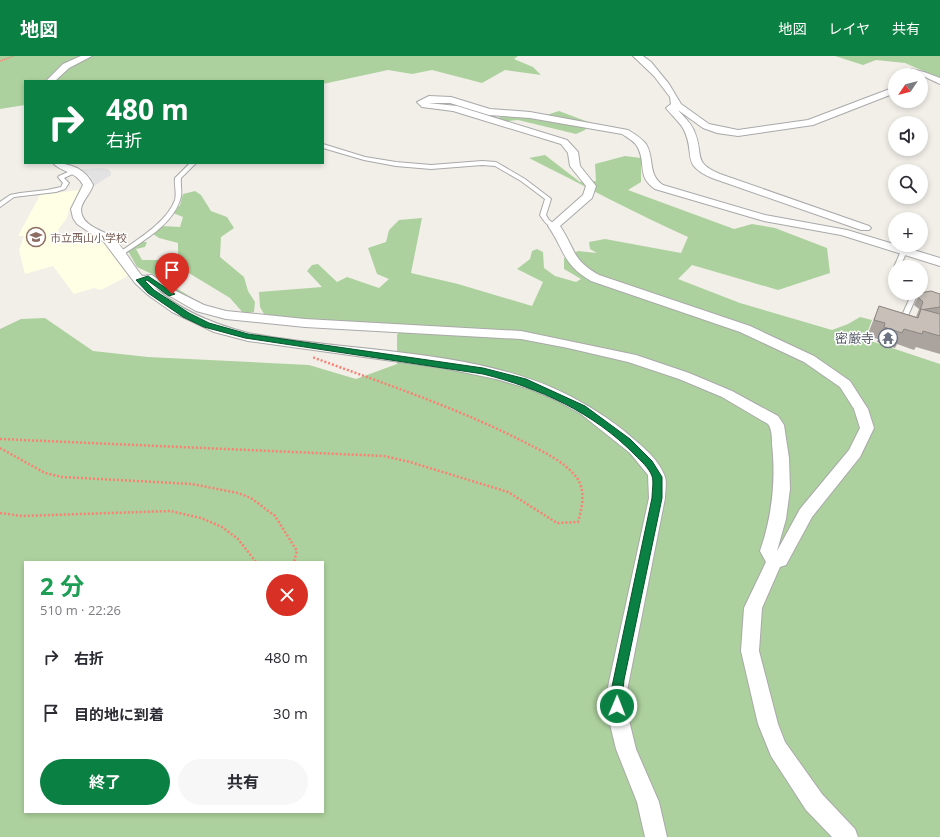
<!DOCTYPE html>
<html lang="ja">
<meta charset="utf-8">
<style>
body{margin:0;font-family:"Open Sans","Noto Sans JP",sans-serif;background:#f7f7f7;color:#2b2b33;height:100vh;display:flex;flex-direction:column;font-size:15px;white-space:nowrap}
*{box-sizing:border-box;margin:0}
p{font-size:13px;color:#7c7c81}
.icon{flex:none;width:22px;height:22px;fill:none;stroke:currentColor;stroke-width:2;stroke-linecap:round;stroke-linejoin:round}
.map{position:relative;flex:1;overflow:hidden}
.details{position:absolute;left:24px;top:505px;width:300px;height:252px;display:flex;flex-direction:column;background:#fff;border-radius:0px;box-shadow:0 2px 6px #0003}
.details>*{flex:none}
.banner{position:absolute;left:24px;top:24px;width:300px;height:84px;border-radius:0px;box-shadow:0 2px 6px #0003;background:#0b8043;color:#fff;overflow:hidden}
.needle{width:26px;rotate:235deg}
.fabs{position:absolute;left:888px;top:12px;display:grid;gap:8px}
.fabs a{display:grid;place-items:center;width:40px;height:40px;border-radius:50%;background:#fff;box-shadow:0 2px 6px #0003;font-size:20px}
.pin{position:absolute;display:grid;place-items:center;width:34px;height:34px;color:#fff;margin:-41px -17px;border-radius:50% 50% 50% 0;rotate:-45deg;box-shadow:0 0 4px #0007}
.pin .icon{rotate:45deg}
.me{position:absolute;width:44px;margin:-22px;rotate:1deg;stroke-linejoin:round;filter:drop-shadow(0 0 3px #0008)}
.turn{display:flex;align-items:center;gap:14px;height:84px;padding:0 16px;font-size:18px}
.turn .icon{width:52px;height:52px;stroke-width:2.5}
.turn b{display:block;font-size:28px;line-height:34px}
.round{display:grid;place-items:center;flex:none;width:42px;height:42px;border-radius:21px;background:#f7f7f7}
.head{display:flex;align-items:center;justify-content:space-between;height:68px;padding:0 16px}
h1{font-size:24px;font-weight:700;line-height:30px;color:#1e9e55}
.primary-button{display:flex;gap:8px;margin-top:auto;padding:8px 16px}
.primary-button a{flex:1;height:46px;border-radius:24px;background:#0b8043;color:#fff;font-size:16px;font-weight:700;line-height:46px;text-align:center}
.primary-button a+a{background:#f7f7f7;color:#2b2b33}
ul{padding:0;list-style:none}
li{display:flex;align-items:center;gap:12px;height:56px;padding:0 16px}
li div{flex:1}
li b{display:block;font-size:15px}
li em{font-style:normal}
header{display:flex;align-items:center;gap:24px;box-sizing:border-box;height:56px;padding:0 20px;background:#0b8043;color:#fff}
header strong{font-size:19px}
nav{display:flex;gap:22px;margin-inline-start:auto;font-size:14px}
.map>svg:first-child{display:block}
.education{fill:#ffffe5}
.forest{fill:#add19e;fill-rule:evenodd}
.parking{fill:#e2e2e2}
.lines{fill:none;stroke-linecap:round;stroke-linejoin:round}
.service-casing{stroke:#a9a9a9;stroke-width:2}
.minor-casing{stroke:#a9a9a9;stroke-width:2}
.path-far1{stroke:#fa8072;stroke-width:1.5;stroke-dasharray:1 1;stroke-linecap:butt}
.path{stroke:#fa8072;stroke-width:2.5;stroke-dasharray:2 2;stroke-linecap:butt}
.service{fill:#fff;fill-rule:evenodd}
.minor{fill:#fff;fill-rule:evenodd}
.wall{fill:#aba49e}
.building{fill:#c7bfb8;stroke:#8b8681}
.route{fill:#0b8043;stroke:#07532c}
.labels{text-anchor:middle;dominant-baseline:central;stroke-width:3;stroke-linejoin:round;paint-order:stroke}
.far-education-label{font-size:11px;fill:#785e54;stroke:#fff;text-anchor:start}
.worship-label{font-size:13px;fill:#5b616d;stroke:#fff;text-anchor:end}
</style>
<header>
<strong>地図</strong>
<nav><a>地図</a><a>レイヤ</a><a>共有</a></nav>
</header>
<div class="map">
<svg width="940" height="781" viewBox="0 0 940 781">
<rect width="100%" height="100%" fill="#f2efe9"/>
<polygon class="education" points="79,134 69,154 67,162 58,174 63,182 89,178 105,187 122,208 128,220 101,234 94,232 74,238 53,210 25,218 19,194 24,180 18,180 40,139"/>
<g class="forest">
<polygon points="0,0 518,0 514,3 533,11 541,19 505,14 482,27 432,14 412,18 388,14 323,28 323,25 25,25 25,49 0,53"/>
<polygon points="835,0 940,0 940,22 905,7 876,4 863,9"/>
<polygon points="559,55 591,67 585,74 576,78 518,64 508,65 496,62 507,60 537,62"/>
<path d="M545,99L580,126L596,125L595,108L625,100L641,102V126L628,134L734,173L752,168L775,172L827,192L830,217L778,234L692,209L678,223L740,247L832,274L848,268L860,261L872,264L865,283L940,308V781H0V273L21,263L45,262L93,295L148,301L309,309L356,323L397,308V279L403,269L283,262L264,258L260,251L259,236L322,231L307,215L312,209L318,208L337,226L347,221L379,232L389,223L377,218L368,192L386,186L389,174L399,164L422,162L411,217L458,228L532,250L543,226L517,213L530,203L532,195L537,193L543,196L544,212L555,220L576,226L581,223L564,213V202L578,195L597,197L590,193L589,186L605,183L681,197L688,181C634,157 583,129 529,102ZM25,506H323V756H25Z"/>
<polygon points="195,135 201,139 211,155 227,161 234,172 221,181 220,201 244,221 248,235 255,246 254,256 244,258 230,242 179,211 161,219 161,223 204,249 201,250 161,227 154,219 137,211 128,195 141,186 147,186 145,191 136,193 142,204 163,204 178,201 178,187 159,182 153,178 162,170 180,171 183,161 173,157 180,149 183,138"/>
</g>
<polygon class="parking" points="101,112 108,113 111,116 111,119 91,132 93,125 90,120 81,113"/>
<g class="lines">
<g class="service-casing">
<g id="service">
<path d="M323,88L365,101L396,106L431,109L482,105L496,106L525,123L550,142L551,143L546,159L549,164L557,170L554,172C547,170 544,165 540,159L545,143L521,125L495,110L482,109L431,113L396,110L364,104L323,92Z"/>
<path d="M190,107H196L181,122C180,130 183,137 180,144C172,169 144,184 124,198H120V196C138,183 167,166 175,144C177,137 174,129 175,122Z"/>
<polygon points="77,112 80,114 79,115 64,122 69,127 65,133 56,136 14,141 0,151 0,146 10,139 20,137 47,134 61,131 63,127 58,121 59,120"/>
<polygon points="904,193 907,195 900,211 895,211 895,212 894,211 901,195"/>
<polygon points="912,237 918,237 906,264 903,266 901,265 900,264"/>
</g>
</g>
<g class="minor-casing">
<g id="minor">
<polygon points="81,0 92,0 69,12 55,25 46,25 63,8"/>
<path d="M633,0H643L651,6L669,28L681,48L709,68L738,74L808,64L895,31V37L813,69L738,80L717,77L703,72L678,54C684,61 692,68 695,77C704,100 692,106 720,118L869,170L871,172L869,174H861L712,122C680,108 696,99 684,74C680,66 672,60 666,52L671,48L670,41L654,20Z"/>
<polygon points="911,13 924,16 940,22 940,28 921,19 899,19 904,15"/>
<path d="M429,40L451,41L490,53L530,56L628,74C635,78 641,82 646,88C655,103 647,118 663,129L765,159L847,174L940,202V210L841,179L764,165L655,133C636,120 647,107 637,90C634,85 628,82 622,78L530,62L489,59L450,47H428L457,50L567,84L578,96L580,110L596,130L592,142L560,170C576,194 571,203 599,219L750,270L814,300L850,325L868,353L874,372L860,401L812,461L786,509L780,511L762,552L759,595L778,668L785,686L822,738L855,773L858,781H832L806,754L771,700L758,668L741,595L744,552L766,506L760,495C772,460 776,426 772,388C772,382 772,373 768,368L722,341L679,323L628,306L568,292L521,283L305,271L226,263L196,255L154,231C180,255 214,268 248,277C346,296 461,292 553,332C578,343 601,357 623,374C638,387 658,401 665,421C667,428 665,435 665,442L626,640L628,660L636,693L659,746L667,781H645L637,746L616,693L608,660L606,640L649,442L648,419L630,397L581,358L556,344L530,333L496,323L443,312L248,285L214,276L172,256L148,239L135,227L104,186L77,168L73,162L71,153L83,129C77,116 61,116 53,107C70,107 86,113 93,129C91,137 82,145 81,153C81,169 99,173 109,179C123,189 131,207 142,220L152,219L176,235L204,249L226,255L305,263L521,275L636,299L689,317L732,335L778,360L784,369L789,402L790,433L786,463L777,495L800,453L849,394L860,372L854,353L840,331L804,306L740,276L591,225C562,208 565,194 548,170L583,139L586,130L570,110L568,97L561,88L453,55L422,51L417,46Z"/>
</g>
</g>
<polyline class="path-far1" points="0,5 14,0"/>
<g class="path">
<path d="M0,383L384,400L410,406L508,436L557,467L578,466C582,452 586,435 577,422C566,407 546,397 530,389C461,353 385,328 312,301"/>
<polyline points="0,392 45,417 62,421 192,428 238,437 251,442 275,460 297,495 294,506"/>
<polyline points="0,457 22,460 170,455 201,462 222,471 238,483 256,506"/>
</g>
<use href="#service" class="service"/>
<use href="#minor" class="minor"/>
</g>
<polygon class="wall" points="920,237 940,238 940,298 916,291 914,294 897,288 895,292 877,286 878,283 867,280 879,250 917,261 916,261 919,253 914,249"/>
<g class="building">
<polygon points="931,235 940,238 940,251 920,254 923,246 918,241 920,237"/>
<polygon points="879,250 918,262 921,253 940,258 940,280 923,275 922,278 904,273 902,277 884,271 885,267 874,264"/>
</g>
<path class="route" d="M148,220L175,238L169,240L147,224L145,225L154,234L189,257L209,267L248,278L483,312L526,323L585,350L630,383L652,405L662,421V442L624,624L621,654L617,655L613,654L610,640L652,442C652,436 654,426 652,420C649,412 641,405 635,399C593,356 539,332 483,318L245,282L204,271L183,261L148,237L136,224Z"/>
<defs>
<g id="school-ring" transform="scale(1)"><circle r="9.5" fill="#fff" stroke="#8d6e63" stroke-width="1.5"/><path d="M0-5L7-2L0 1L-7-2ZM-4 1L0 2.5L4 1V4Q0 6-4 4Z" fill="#8d6e63"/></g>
<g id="temple-ring" transform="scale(1)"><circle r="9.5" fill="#fff" stroke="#6b7280" stroke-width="1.5"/><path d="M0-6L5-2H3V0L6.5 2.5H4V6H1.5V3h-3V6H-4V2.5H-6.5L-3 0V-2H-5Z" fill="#6b7280"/></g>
</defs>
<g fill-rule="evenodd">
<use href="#school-ring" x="36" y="181"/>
<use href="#temple-ring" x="888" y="282"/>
</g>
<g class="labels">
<g class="far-education-label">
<text x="50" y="181">市立西山小学校</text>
</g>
<g class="worship-label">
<text x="874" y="282">密厳寺</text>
</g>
</g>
</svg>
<div class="fabs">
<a><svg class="needle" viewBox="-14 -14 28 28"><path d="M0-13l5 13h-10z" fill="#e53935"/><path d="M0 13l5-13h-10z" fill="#7c7c81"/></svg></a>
<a><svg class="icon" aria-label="sound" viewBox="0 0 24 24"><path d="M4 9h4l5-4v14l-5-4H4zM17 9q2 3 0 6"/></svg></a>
<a><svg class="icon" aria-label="search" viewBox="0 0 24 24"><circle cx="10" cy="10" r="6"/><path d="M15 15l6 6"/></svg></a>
<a>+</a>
<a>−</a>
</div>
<div class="pin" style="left:172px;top:238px;background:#d93025"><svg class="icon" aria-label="arrive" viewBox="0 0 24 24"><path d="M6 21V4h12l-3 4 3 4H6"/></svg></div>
<svg class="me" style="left:617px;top:650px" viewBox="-20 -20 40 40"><circle r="17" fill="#0b8043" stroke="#fff" stroke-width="3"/><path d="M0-11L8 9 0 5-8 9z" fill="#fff"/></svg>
<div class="banner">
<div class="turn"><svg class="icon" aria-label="right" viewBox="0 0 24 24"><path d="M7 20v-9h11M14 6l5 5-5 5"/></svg><div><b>480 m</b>右折</div></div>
</div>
<section class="details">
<div class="head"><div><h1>2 分</h1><p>510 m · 22:26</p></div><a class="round" style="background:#d93025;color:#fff"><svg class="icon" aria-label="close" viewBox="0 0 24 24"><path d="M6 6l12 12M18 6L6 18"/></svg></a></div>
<ul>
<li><svg class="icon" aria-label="right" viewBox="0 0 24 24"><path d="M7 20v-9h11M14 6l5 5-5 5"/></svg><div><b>右折</b></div><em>480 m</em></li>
<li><svg class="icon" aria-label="arrive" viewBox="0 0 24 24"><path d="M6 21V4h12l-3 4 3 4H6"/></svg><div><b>目的地に到着</b></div><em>30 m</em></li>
</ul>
<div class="primary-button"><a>終了</a><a>共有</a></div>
</section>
</div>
